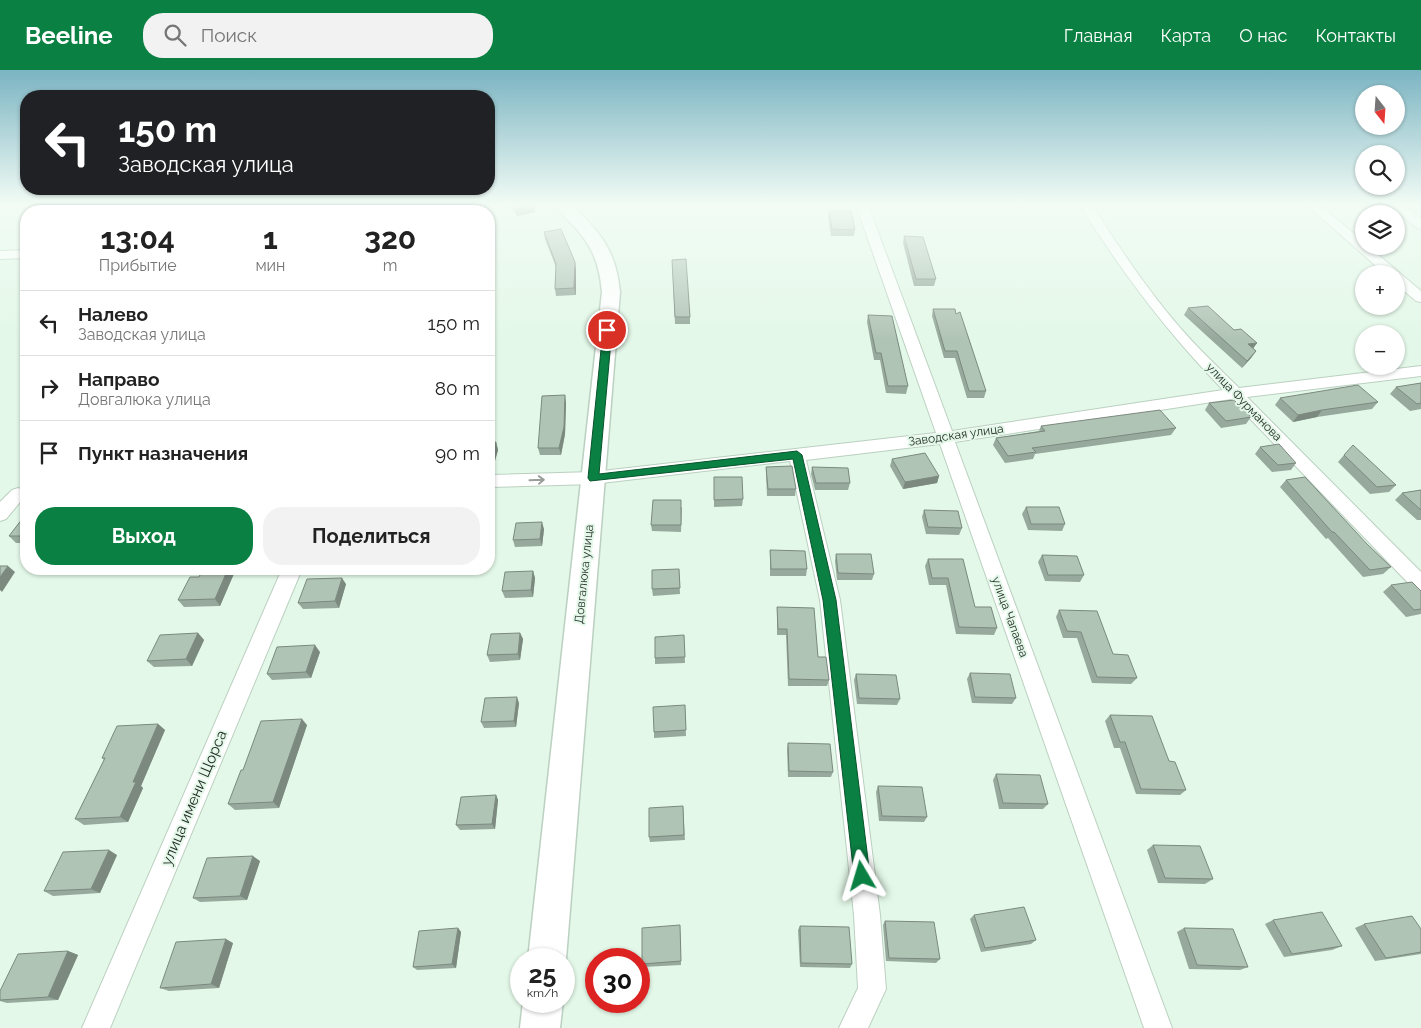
<!DOCTYPE html>
<html lang="ru">
<meta charset="utf-8">
<style>
body{margin:0;font-family:Raleway,sans-serif;background:#f2f2f2;color:#222;height:100vh;display:flex;flex-direction:column;font-size:19px;white-space:nowrap}
*{box-sizing:border-box;margin:0}
p{font-size:16px;color:#767676}
.icon{flex:none;width:28px;height:28px;fill:none;stroke:currentColor;stroke-width:2;stroke-linecap:round;stroke-linejoin:round}
.map{position:relative;flex:1;overflow:hidden}
.panel{position:absolute;left:20px;top:135px;width:475px;height:370px;display:flex;flex-direction:column;background:#fff;border-radius:20px;box-shadow:0 1px 4px #0004}
.panel>*{flex:none}
.hud{position:absolute;left:20px;top:20px;width:475px;height:105px;border-radius:20px;box-shadow:0 1px 4px #0004;background:#202124;color:#fff;overflow:hidden}
.needle{width:32px;rotate:163deg}
.buttons{position:absolute;left:1355px;top:15px;display:grid;gap:10px}
.buttons a{display:grid;place-items:center;width:50px;height:50px;border-radius:50%;background:#fff;box-shadow:0 1px 4px #0004;font-size:25px}
.speed{position:absolute;left:510px;top:878px;display:flex;gap:10px;font-size:25px;font-weight:700;text-align:center}
.speed>*{display:grid;place-content:center;width:65px;height:65px;border-radius:50%;background:#fff;box-shadow:0 1px 4px #0004;line-height:1}
.speed small{font-size:12px;font-weight:400}
.speed .limit{border:8px solid #d22;background:#fff;color:#111}
.pin{position:absolute;display:grid;place-items:center;width:42px;height:42px;color:#fff;margin:-21px;border:2px solid #fff;border-radius:50%;box-shadow:0 1px 5px #0007}
.me{position:absolute;width:55px;margin:-28px;rotate:353deg;stroke-linejoin:round;filter:drop-shadow(0 0 4px #0008)}
.turn{display:flex;align-items:center;gap:18px;height:105px;padding:0 15px;font-size:22px}
.turn .icon{width:65px;height:65px;stroke-width:2.5}
.turn b{display:block;font-size:35px;line-height:42px}
.eta{display:flex;justify-content:space-evenly;align-items:center;height:85px;text-align:center}
.eta b{font-size:30px;font-weight:700;line-height:35px}
.action{display:flex;gap:10px;margin-top:auto;padding:10px 15px}
.action a{flex:1;height:58px;border-radius:20px;background:#0b8043;color:#fff;font-size:20px;font-weight:700;line-height:58px;text-align:center}
.action a+a{background:#f2f2f2;color:#222}
ul{padding:0;list-style:none}
li{display:flex;align-items:center;gap:15px;height:65px;padding:0 15px;border-top:1px solid #e0e0e0}
li div{flex:1}
li b{display:block;font-size:19px}
li em{font-style:normal}
header{display:flex;align-items:center;gap:30px;box-sizing:border-box;height:70px;padding:0 25px;background:#0b8043;color:#fff}
header strong{font-size:24px}
nav{display:flex;gap:28px;margin-inline-start:auto;font-size:18px}
.search{width:350px;height:45px;background:#f2f2f2;display:flex;align-items:center;gap:12px;box-sizing:border-box;padding:0 18px;border-radius:20px;color:#767676;font-size:19px}
.map>svg:first-child{display:block}
.lines{fill:none;stroke-linecap:round;stroke-linejoin:round}
.street-casing{stroke:#bbd0c0;stroke-width:2}
.secondary-casing{stroke:#bbd0c0;stroke-width:3}
.street{fill:#fff;fill-rule:evenodd}
.secondary{fill:#fff;fill-rule:evenodd}
.wall{fill:#97a99c}
.shaded-wall{fill:#7b897f}
.building{fill:#b0c4b5;stroke:#7b897f}
.oneway{stroke:#9a9e9b}
.route{fill:#0b8043;stroke:#07532c}
.labels{text-anchor:middle;dominant-baseline:central;stroke-width:4;stroke-linejoin:round;paint-order:stroke}
.street-label{font-size:12px;fill:#1f2721;stroke:#e3f8e8}
.near-street-label{font-size:15px;fill:#1f2721;stroke:#e3f8e8}
</style>
<header>
<strong>Beeline</strong>
<div class="search"><svg class="icon" aria-label="search" viewBox="0 0 24 24"><circle cx="10" cy="10" r="6"/><path d="M15 15l6 6"/></svg>Поиск</div>
<nav><a>Главная</a><a>Карта</a><a>О нас</a><a>Контакты</a></nav>
</header>
<div class="map">
<svg width="1421" height="958" viewBox="0 0 1421 958">
<rect width="100%" height="100%" fill="#e3f8e8"/>
<g class="lines">
<g class="street-casing">
<g id="street">
<polygon points="66,135 80,135 73,141 60,141"/>
<polygon points="234,135 249,135 240,141 226,141"/>
<path d="M856,135H868L952,361L1223,320C1167,262 1122,203 1080,135H1092C1122,182 1154,230 1192,271C1207,287 1223,302 1239,318L1421,296V306L1247,327L1421,502V522L1414,519L1231,329L955,372L1172,958H1144L940,374L806,390L840,530L880,845L886,919L868,958H839L858,918L854,845L820,530L790,391L593,414L489,417V405L593,402L936,363Z"/>
<polygon points="1307,135 1320,135 1364,172 1364,176 1368,176 1421,221 1421,232 1416,231 1396,214 1396,204 1385,204"/>
<polygon points="1390,135 1403,135 1421,149 1421,159 1417,158"/>
<polygon points="26,180 26,188 0,189 0,181"/>
<polygon points="18,418 24,420 26,425 6,449 0,451 0,432 12,420"/>
<polygon points="282,499 302,499 110,958 82,958"/>
</g>
</g>
<g class="secondary-casing">
<g id="secondary">
<path d="M555,135H572C601,163 616,181 620,222L566,889L564,894V889H528L602,222C599,193 593,177 573,155C567,149 560,143 555,135Z"/>
<polygon points="523,931 563,931 560,958 520,958"/>
</g>
</g>
<use href="#street" class="street"/>
<use href="#secondary" class="secondary"/>
</g>
<g class="wall">
<polygon points="509,135 534,135 535,142 517,146"/>
<polygon points="829,141 855,160 854,166 831,166 828,147"/>
<polygon points="544,162 576,199 576,225 556,226 555,219 556,197 545,169"/>
<polygon points="904,166 936,209 934,216 914,216 903,173"/>
<polygon points="672,190 690,247 690,254 675,254"/>
<polygon points="1188,238 1234,260 1257,273 1253,278 1256,281 1251,288 1242,298 1184,245"/>
<polygon points="933,239 986,321 984,328 967,328 955,288 944,288 932,246"/>
<polygon points="868,245 908,316 906,324 886,323 880,290 874,290 867,252"/>
<polygon points="1421,313 1421,339 1410,341 1390,324 1396,317"/>
<polygon points="1280,328 1378,332 1372,339 1317,347 1293,352 1275,335"/>
<polygon points="566,332 565,364 561,385 540,385 538,378"/>
<polygon points="1209,333 1251,347 1246,354 1221,358 1205,340"/>
<polygon points="1041,356 1176,358 1171,365 1035,384 1033,389 1005,393 993,375 996,368 1039,361"/>
<polygon points="489,372 496,372 498,380 494,394 489,394"/>
<polygon points="1260,377 1296,393 1291,400 1272,402 1255,384"/>
<polygon points="1344,385 1396,415 1389,422 1370,424 1338,392"/>
<polygon points="892,389 939,406 937,413 903,419 890,396"/>
<polygon points="766,397 796,419 795,426 767,426 766,404"/>
<polygon points="812,397 850,413 848,420 815,420 811,404"/>
<polygon points="714,407 743,429 742,436 714,437"/>
<polygon points="1286,410 1367,474 1391,497 1383,504 1363,507 1328,468 1326,469 1280,417"/>
<polygon points="1421,420 1421,450 1417,450 1395,430 1402,423"/>
<polygon points="682,437 681,462 652,461 651,455"/>
<polygon points="1026,437 1065,454 1062,461 1028,460 1022,444"/>
<polygon points="924,440 962,458 959,465 926,464 922,447"/>
<polygon points="26,444 26,473 16,473 9,466"/>
<polygon points="544,459 542,476 515,477 513,470"/>
<polygon points="770,480 807,499 806,506 770,506"/>
<polygon points="836,484 874,504 872,510 837,510 835,491"/>
<polygon points="1042,485 1084,505 1080,512 1045,511 1038,492"/>
<polygon points="928,489 963,489 975,537 997,558 994,565 956,564 946,515 929,515 925,496"/>
<polygon points="203,499 236,499 220,536 184,537 178,530 199,507"/>
<polygon points="679,499 680,524 653,526 652,519"/>
<polygon points="533,501 535,508 533,527 505,528 502,521"/>
<polygon points="346,514 339,538 303,539 298,533"/>
<polygon points="1391,515 1421,521 1421,544 1406,547 1383,522"/>
<polygon points="777,537 829,610 827,616 788,616 786,565 777,565"/>
<polygon points="1059,540 1113,584 1137,608 1131,614 1092,613 1077,568 1063,568 1056,547"/>
<polygon points="198,563 204,570 192,596 154,597 147,591"/>
<polygon points="520,563 523,569 520,590 490,592 487,585"/>
<polygon points="684,565 685,593 655,594 655,588"/>
<polygon points="320,582 311,608 272,610 267,604"/>
<polygon points="970,603 1016,628 1012,634 972,633 967,609"/>
<polygon points="856,604 900,629 897,635 857,634 854,610"/>
<polygon points="519,633 516,657 484,658 481,652"/>
<polygon points="685,635 686,666 654,668 654,662"/>
<polygon points="1110,645 1169,691 1186,720 1180,725 1136,724 1120,678 1114,678 1105,651"/>
<polygon points="158,654 165,660 141,716 143,718 128,752 84,755 75,749 104,690 102,688"/>
<polygon points="307,655 279,738 235,740 228,734 243,700"/>
<polygon points="788,673 833,702 831,707 788,707 787,679"/>
<polygon points="996,704 1048,734 1043,739 999,739 993,710"/>
<polygon points="878,716 927,747 924,752 879,751 876,722"/>
<polygon points="496,725 498,730 495,759 460,760 456,755"/>
<polygon points="683,736 685,770 650,772 649,767"/>
<polygon points="1153,775 1213,809 1205,814 1158,813 1147,780"/>
<polygon points="117,785 100,823 53,826 44,821"/>
<polygon points="260,791 247,830 200,832 193,828"/>
<polygon points="974,845 1036,870 1031,874 981,882 970,849"/>
<polygon points="1273,850 1342,876 1332,880 1284,887 1265,854"/>
<polygon points="885,851 940,889 936,893 886,891 883,855"/>
<polygon points="1364,854 1421,859 1421,884 1375,891 1355,858"/>
<polygon points="800,856 852,894 850,898 800,897 798,860"/>
<polygon points="458,858 461,862 456,898 417,900 413,897"/>
<polygon points="1184,858 1248,897 1240,900 1189,899 1177,862"/>
<polygon points="680,859 681,895 643,897 642,894"/>
<polygon points="233,873 219,918 169,921 160,918"/>
<polygon points="68,881 78,885 58,930 7,933 0,931 0,921"/>
</g>
<g class="shaded-wall">
<polygon points="534,135 535,142 517,146 516,139"/>
<polygon points="575,192 576,199 576,225 574,218"/>
<polygon points="1257,273 1252,280 1248,274"/>
<polygon points="1256,281 1251,288 1242,298 1247,291"/>
<polygon points="565,325 566,332 565,364 561,385 559,378"/>
<polygon points="1322,340 1317,347 1293,352 1298,345"/>
<polygon points="496,372 498,380 494,394 492,387"/>
<polygon points="939,406 937,413 903,419 905,412"/>
<polygon points="542,452 544,459 542,476 540,469"/>
<polygon points="8,496 15,502 2,522 0,520 0,507"/>
<polygon points="228,499 236,499 220,536 215,529"/>
<polygon points="533,501 535,508 533,527 531,520"/>
<polygon points="342,508 346,514 339,538 335,531"/>
<polygon points="198,563 204,570 192,596 186,589"/>
<polygon points="520,563 523,569 520,590 518,584"/>
<polygon points="315,575 320,582 311,608 306,602"/>
<polygon points="517,627 519,633 516,657 514,651"/>
<polygon points="302,649 307,655 279,738 273,732"/>
<polygon points="158,654 165,660 141,716 143,718 128,752 120,747 133,712"/>
<polygon points="496,725 498,730 495,759 492,754"/>
<polygon points="109,780 117,785 100,823 91,819"/>
<polygon points="253,786 260,791 247,830 240,826"/>
<polygon points="458,858 461,862 456,898 452,894"/>
<polygon points="226,869 233,873 219,918 211,914"/>
<polygon points="68,881 78,885 58,930 48,927"/>
</g>
<g class="building">
<polygon points="190,135 222,135 223,136 233,136 247,141 178,141"/>
<polygon points="513,135 533,135 516,139"/>
<polygon points="829,141 851,141 855,160 832,159"/>
<polygon points="561,159 575,192 574,218 555,219 556,194 544,162"/>
<polygon points="904,166 923,167 936,209 916,209"/>
<polygon points="686,189 690,247 675,247 672,190"/>
<polygon points="1208,236 1234,260 1241,259 1257,273 1248,274 1256,281 1247,291 1188,238"/>
<polygon points="933,239 955,239 956,244 960,242 986,321 969,321 957,281 945,281"/>
<polygon points="868,245 892,246 908,316 888,316 881,283 876,283"/>
<polygon points="1421,313 1421,333 1417,334 1396,317"/>
<polygon points="1358,315 1378,332 1322,340 1298,345 1280,328"/>
<polygon points="565,325 564,357 559,378 538,378 542,326"/>
<polygon points="1234,330 1251,347 1226,351 1209,333"/>
<polygon points="1160,340 1176,358 1032,378 1036,382 1008,386 996,368 1045,361 1041,356"/>
<polygon points="489,372 496,372 492,387 489,387"/>
<polygon points="1279,374 1296,393 1278,395 1260,377"/>
<polygon points="1353,375 1396,415 1377,417 1344,385"/>
<polygon points="925,383 939,406 905,412 892,389"/>
<polygon points="792,396 796,419 768,419 766,397"/>
<polygon points="812,397 848,398 850,413 816,413"/>
<polygon points="714,407 742,407 743,429 714,430"/>
<polygon points="1305,407 1367,474 1391,497 1370,500 1334,462 1332,462 1286,410"/>
<polygon points="1421,420 1421,440 1402,423"/>
<polygon points="653,430 681,430 681,455 651,455"/>
<polygon points="1026,437 1059,437 1065,454 1031,454"/>
<polygon points="924,440 958,441 962,458 928,457"/>
<polygon points="26,444 26,466 9,466"/>
<polygon points="542,452 540,469 513,470 516,453"/>
<polygon points="770,480 805,481 807,499 771,499"/>
<polygon points="836,484 871,484 874,504 838,503"/>
<polygon points="1042,485 1077,486 1084,505 1048,505"/>
<polygon points="928,489 963,489 975,537 991,537 997,558 959,557 948,508 932,508"/>
<polygon points="0,496 8,496 0,507"/>
<polygon points="203,499 228,499 215,529 178,530 190,507 199,507"/>
<polygon points="679,499 680,518 652,519 652,500"/>
<polygon points="533,501 531,520 502,521 505,502"/>
<polygon points="342,508 335,531 298,533 307,509"/>
<polygon points="1412,512 1421,521 1421,539 1414,540 1391,515"/>
<polygon points="777,537 814,538 818,587 826,587 829,610 789,609 787,559 778,559"/>
<polygon points="1059,540 1097,541 1113,584 1128,585 1137,608 1097,607 1081,562 1067,561"/>
<polygon points="198,563 186,589 147,591 160,565"/>
<polygon points="520,563 518,584 487,585 491,564"/>
<polygon points="684,565 685,587 655,588 655,567"/>
<polygon points="315,575 306,602 267,604 277,577"/>
<polygon points="970,603 1010,604 1016,628 975,627"/>
<polygon points="856,604 896,605 900,629 859,628"/>
<polygon points="517,627 514,651 481,652 485,628"/>
<polygon points="685,635 686,660 654,662 653,637"/>
<polygon points="1110,645 1152,646 1169,691 1175,692 1186,720 1141,719 1125,672 1120,672"/>
<polygon points="302,649 273,732 228,734 241,700 243,700 261,651"/>
<polygon points="158,654 133,712 136,712 120,747 75,749 105,688 102,688 117,656"/>
<polygon points="788,673 830,674 833,702 789,701"/>
<polygon points="996,704 1040,705 1048,734 1003,733"/>
<polygon points="878,716 922,717 927,747 882,746"/>
<polygon points="496,725 492,754 456,755 461,727"/>
<polygon points="683,736 684,765 649,767 649,738"/>
<polygon points="1153,775 1200,776 1213,809 1165,808"/>
<polygon points="109,780 91,819 44,821 63,782"/>
<polygon points="253,786 240,826 193,828 207,788"/>
<polygon points="1024,837 1036,870 985,878 974,845"/>
<polygon points="1322,842 1342,876 1292,884 1273,850"/>
<polygon points="1412,846 1421,859 1421,882 1386,888 1364,854"/>
<polygon points="885,851 934,852 940,889 889,888"/>
<polygon points="680,855 681,891 642,894 642,858"/>
<polygon points="800,856 849,857 852,894 801,893"/>
<polygon points="458,858 452,894 413,897 419,861"/>
<polygon points="1184,858 1233,859 1248,897 1197,895"/>
<polygon points="226,869 211,914 160,918 176,872"/>
<polygon points="68,881 48,927 0,930 0,921 18,884"/>
</g>
<defs><path id="oneway-shaft" d="M-6 0H5M1.5-3L5.5 0L1.5 3" fill="none" stroke-width="1.6" stroke-linecap="round" stroke-linejoin="round" transform="scale(1.25)"/></defs>
<use class="oneway" href="#oneway-shaft" transform="translate(537 410) rotate(-2)"/>
<linearGradient id="sky" x2="0" y2="1"><stop stop-color="#7bb4c2"/><stop offset="0.5" stop-color="#f2fcf5"/><stop offset="1" stop-color="#f2fcf5" stop-opacity="0"/></linearGradient>
<rect width="1421" height="269" fill="url(#sky)"/>
<polygon class="route" points="607,257 612,260 599,404 797,381 802,385 836,530 870,806 868,811 862,813 857,811 854,806 823,530 793,389 590,411 588,408 603,260"/>
<g class="labels">
<g class="street-label">
<text transform="translate(1244 332) rotate(46)">улица Фурманова</text>
<text transform="translate(956 365) rotate(-8)">Заводская улица</text>
<text transform="translate(584 504) rotate(-84)">Довгалюка улица</text>
<text transform="translate(1010 547) rotate(70)">улица Чапаева</text>
</g>
<g class="near-street-label">
<text transform="translate(194 728) rotate(-67)">улица имени Щорса</text>
</g>
</g>
</svg>
<div class="buttons">
<a><svg class="needle" viewBox="-14 -14 28 28"><path d="M0-13l5 13h-10z" fill="#e53935"/><path d="M0 13l5-13h-10z" fill="#767676"/></svg></a>
<a><svg class="icon" aria-label="search" viewBox="0 0 24 24"><circle cx="10" cy="10" r="6"/><path d="M15 15l6 6"/></svg></a>
<a><svg class="icon" aria-label="layers" viewBox="0 0 24 24"><path d="M12 4l9 5-9 5-9-5zM3 14l9 5 9-5"/></svg></a>
<a>+</a>
<a>−</a>
</div>
<div class="speed"><div>25<small>km/h</small></div><div class="limit">30</div></div>
<div class="pin" style="left:607px;top:260px;background:#d93025"><svg class="icon" aria-label="arrive" viewBox="0 0 24 24"><path d="M6 21V4h12l-3 4 3 4H6"/></svg></div>
<svg class="me" style="left:862px;top:806px" viewBox="-20 -20 40 40"><path d="M0-17L14 15 0 8-14 15z" fill="#0b8043" stroke="#fff" stroke-width="4"/></svg>
<div class="hud">
<div class="turn"><svg class="icon" aria-label="left" viewBox="0 0 24 24"><path d="M17 20v-9H6M10 6l-5 5 5 5"/></svg><div><b>150 m</b>Заводская улица</div></div>
</div>
<section class="panel">
<div class="eta">
<div><b>13:04</b><p>Прибытие</p></div>
<div><b>1</b><p>мин</p></div>
<div><b>320</b><p>m</p></div>
</div>
<ul>
<li><svg class="icon" aria-label="left" viewBox="0 0 24 24"><path d="M17 20v-9H6M10 6l-5 5 5 5"/></svg><div><b>Налево</b><p>Заводская улица</p></div><em>150 m</em></li>
<li><svg class="icon" aria-label="right" viewBox="0 0 24 24"><path d="M7 20v-9h11M14 6l5 5-5 5"/></svg><div><b>Направо</b><p>Довгалюка улица</p></div><em>80 m</em></li>
<li><svg class="icon" aria-label="arrive" viewBox="0 0 24 24"><path d="M6 21V4h12l-3 4 3 4H6"/></svg><div><b>Пункт назначения</b></div><em>90 m</em></li>
</ul>
<div class="action"><a>Выход</a><a>Поделиться</a></div>
</section>
</div>
